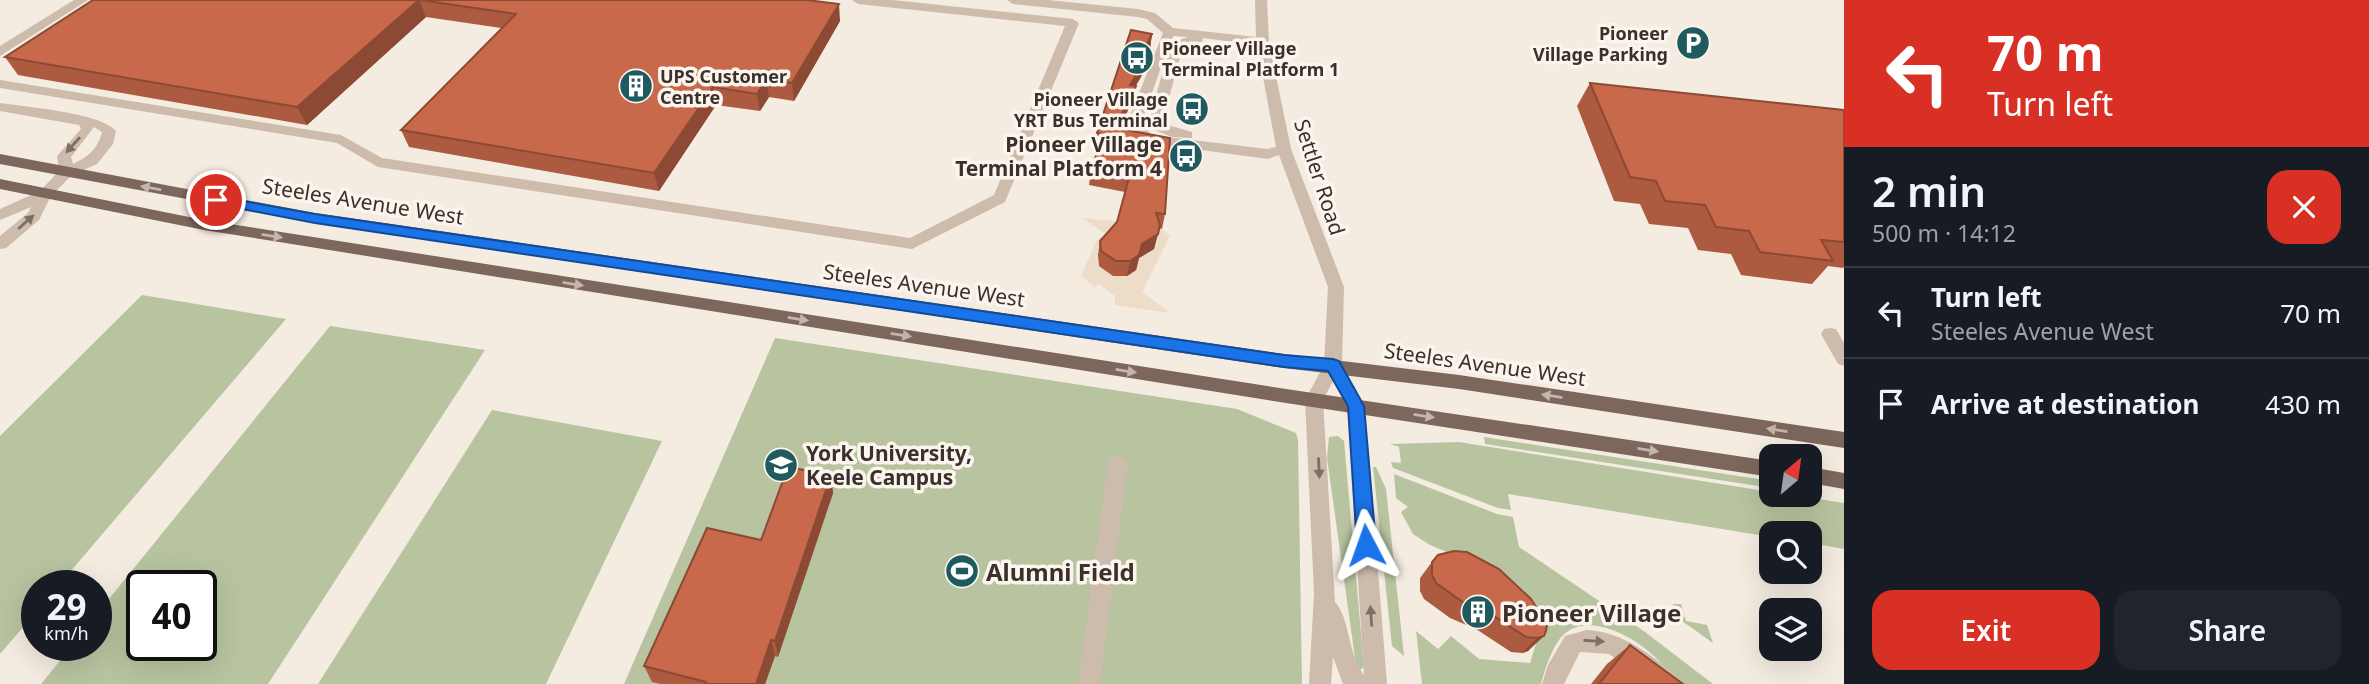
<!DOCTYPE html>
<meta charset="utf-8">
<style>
body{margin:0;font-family:"Noto Sans",sans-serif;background:#20242c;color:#f1f3f6;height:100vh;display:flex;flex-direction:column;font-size:26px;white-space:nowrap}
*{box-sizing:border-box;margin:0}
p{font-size:23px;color:#9ea1a6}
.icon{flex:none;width:38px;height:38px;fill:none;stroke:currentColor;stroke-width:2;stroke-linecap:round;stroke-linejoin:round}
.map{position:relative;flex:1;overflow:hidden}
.drawer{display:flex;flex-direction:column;background:#171b24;width:525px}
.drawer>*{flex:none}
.banner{background:#d93025;color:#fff;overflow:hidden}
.needle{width:46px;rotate:29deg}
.fabs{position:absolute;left:1759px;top:444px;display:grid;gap:14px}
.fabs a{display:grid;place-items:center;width:63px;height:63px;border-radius:14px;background:#171b24;box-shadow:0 7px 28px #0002;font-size:35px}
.speed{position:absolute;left:21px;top:570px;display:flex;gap:14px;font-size:35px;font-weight:700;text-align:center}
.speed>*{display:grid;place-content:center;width:91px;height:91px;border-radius:50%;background:#171b24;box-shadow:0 7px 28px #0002;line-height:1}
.speed small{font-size:18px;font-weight:400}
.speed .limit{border:4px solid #111;border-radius:10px;background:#fff;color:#111}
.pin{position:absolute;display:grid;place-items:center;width:60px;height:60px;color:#fff;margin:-30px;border:4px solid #fff;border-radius:50%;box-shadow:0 2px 7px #0007}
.me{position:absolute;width:77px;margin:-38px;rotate:356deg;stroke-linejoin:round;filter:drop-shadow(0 0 5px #0008)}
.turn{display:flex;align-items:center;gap:24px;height:147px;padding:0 28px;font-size:32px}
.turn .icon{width:91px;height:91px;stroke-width:2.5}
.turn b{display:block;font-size:49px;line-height:60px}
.round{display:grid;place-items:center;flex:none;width:74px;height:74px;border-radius:21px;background:#20242c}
.overview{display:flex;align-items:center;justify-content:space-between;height:119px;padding:0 28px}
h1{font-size:42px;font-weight:600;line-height:52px}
.cta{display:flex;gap:14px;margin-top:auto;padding:14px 28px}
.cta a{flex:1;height:80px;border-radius:21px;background:#d93025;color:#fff;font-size:28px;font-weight:600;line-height:80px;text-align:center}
.cta a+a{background:#20242c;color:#f1f3f6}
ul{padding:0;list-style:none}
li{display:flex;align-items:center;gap:21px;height:91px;padding:0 28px;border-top:2px solid #363941}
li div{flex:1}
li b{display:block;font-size:26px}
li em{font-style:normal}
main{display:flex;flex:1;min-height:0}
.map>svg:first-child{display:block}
.green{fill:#b8c4a0;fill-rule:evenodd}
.plaza{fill:#ecdcc8;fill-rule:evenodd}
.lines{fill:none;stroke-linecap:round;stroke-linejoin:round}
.minor{fill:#cdbbac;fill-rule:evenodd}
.major{fill:#7d675c;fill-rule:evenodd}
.wall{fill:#ac5a40}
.shaded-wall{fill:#8c4a34}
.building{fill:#c8694b;stroke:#8c4a34;stroke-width:2}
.oneway{fill:#7d6f65}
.oneway2{fill:#c2b5ac}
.route{fill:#1a73e8;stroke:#114b97;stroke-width:2}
.labels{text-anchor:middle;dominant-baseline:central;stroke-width:7;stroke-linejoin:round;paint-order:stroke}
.far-poi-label{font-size:18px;font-weight:bold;fill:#3b302b;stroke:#fbf5ee;text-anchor:end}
.poi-label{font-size:21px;font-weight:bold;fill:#3b302b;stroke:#fbf5ee;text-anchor:end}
.street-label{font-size:21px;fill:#3b302b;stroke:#fbf5ee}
.near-poi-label{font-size:24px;font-weight:bold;fill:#3b302b;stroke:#fbf5ee;text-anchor:start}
</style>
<main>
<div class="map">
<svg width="1844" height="684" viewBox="0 0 1844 684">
<rect width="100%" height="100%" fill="#f4ebe1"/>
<g class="green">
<polygon points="142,295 286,319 58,586 37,586 37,611 0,654 0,436"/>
<path d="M330,326L485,350L268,684H41L72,646H96V615ZM142,586H201V646H142Z"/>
<polygon points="775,338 1237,409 1296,433 1298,440 1302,684 624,684"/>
<polygon points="492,410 662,441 546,684 318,684"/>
<polygon points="1338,436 1344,441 1364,667 1360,670 1356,665 1327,458 1329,437"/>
<polygon points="1484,437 1771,481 1771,488 1485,444"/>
<polygon points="1459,442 1771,492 1771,495 1793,495 1844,503 1844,549 1810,543 1810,534 1771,534 1771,537 1508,494 1511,510 1498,508 1393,468 1391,462 1401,463 1399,447 1390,444"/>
<polygon points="1373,467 1376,467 1386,489 1404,656 1392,646"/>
<path d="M1394,474L1497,514L1513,517L1519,547L1645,632L1713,684H1682C1671,676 1665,666 1655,657C1632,635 1580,606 1557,643C1549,656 1545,670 1541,684H1422L1416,631L1438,649L1451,636L1479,659L1530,663L1539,634L1471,562L1430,545L1413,534L1401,512L1408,507L1396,498Z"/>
<polygon points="1673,604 1681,604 1686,621 1707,625 1713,643 1675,616 1672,612"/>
</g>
<path class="plaza" d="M1082,218L1136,223L1162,229L1170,236L1142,292L1170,313L1115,305V296L1099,284L1095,287L1081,276L1097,240L1106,234ZM1155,234L1157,243L1140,258L1133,273L1113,276L1099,266L1098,255Z"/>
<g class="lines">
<g class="minor">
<polygon points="74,0 88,0 0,56 0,46"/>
<polygon points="852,0 892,0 1073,19 1079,23 1005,202 912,249 378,167 337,143 0,88 0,80 341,135 382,158 910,238 994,195 1065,26 858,4"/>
<path d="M1007,0H1048L1138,9L1155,13L1173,28L1256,37L1255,0H1267L1269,42L1291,149L1344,287L1342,365L1365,406L1387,684H1343L1333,657L1331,684H1309L1314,593L1305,400L1324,365L1328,287L1279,155L1268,159L1141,142L1128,121L1163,33L1147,19L1138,17L1013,4ZM1174,36L1188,37L1171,43L1149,120L1152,129L1172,137L1192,138V132L1164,124L1163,120L1183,46L1202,42L1203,38L1257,45L1276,147L1267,149L1151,135L1142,121L1171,39ZM1333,381L1347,406L1364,675C1348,655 1350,618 1335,602L1323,400Z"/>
<path d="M0,103C27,107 101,113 116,131L113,144L97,164L72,175L51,196L39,220L6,248L0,249V236L28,213L31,207L0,220V209L40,191L59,171L57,156L81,129L79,125L0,111ZM94,127L102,132C98,149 88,157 73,164L71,157Z"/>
<polygon points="1830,328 1836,329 1844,343 1844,366 1838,364 1821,334 1824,329"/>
<polygon points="1118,456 1125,458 1128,464 1100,684 1078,684 1108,464 1111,458"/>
<path d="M1587,630C1623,632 1650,654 1677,676L1680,684H1652L1609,654L1580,652L1564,684H1542L1548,665L1565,636Z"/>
</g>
<g class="major">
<polygon points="0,154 315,213 1284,354 1459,375 1844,432 1844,448 1459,389 1284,368 315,223 0,164"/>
<polygon points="0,179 204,220 1286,389 1771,461 1771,477 1286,403 204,230 0,189"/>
<polygon points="1810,467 1844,473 1844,489 1810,483"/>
</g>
</g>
<g class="wall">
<polygon points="93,0 807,0 840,21 794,101 769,97 760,111 716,105 659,191 409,147 401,130 501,28 426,17 307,125 18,75 5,57"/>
<polygon points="1152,34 1150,48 1143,62 1144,63 1141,77 1135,86 1133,100 1119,128 1165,214 1162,229 1159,228 1154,249 1139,258 1136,270 1127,276 1113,276 1099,266 1098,255 1100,241 1117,222 1125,192 1089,185 1091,171 1098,148 1094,147 1097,133"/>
<polygon points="1590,83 1844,110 1844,267 1843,268 1828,266 1812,284 1741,275 1731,254 1698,250 1688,228 1649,224 1640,204 1614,201 1577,106"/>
<polygon points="831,475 833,493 778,657 775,656 765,684 661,684 652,682 644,666 761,540"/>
<polygon points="1432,562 1547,625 1528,651 1522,653 1511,652 1476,629 1450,618 1424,599 1420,591 1420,578"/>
<polygon points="1630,645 1683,684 1591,684 1607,664"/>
</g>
<g class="shaded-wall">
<polygon points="419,0 426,17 307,125 297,107"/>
<polygon points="839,4 840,21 794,101 792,83"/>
<polygon points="1152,34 1150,48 1136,76 1138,62"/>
<polygon points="1144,63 1141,77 1128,99 1130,85"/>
<polygon points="766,79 769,97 760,111 757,94"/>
<polygon points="1136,86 1133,100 1112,142 1115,128"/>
<polygon points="713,87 716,105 659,191 654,173"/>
<polygon points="1158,234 1154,249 1139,258 1136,270 1127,276 1130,261 1142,244"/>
<polygon points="831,475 833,493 778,657 775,641"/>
<polygon points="1544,636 1528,651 1522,653 1537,638"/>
<polygon points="771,640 775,656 765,684 756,684"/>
</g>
<g class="building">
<polygon points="93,0 419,0 297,107 5,57"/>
<polygon points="420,0 807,0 839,4 792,83 766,79 757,94 713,87 654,173 401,130 516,14"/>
<polygon points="1131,30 1152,34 1138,62 1144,63 1130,85 1136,86 1115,128 1170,138 1165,214 1156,213 1160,225 1158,234 1142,244 1139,255 1130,261 1116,261 1101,251 1100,241 1117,222 1129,178 1091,171 1103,134 1097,133"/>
<polygon points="1590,83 1844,110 1844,242 1821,240 1833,261 1760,252 1749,231 1716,227 1705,205 1665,201 1656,181 1630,177"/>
<polygon points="788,467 831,475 775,641 771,640 756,684 705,684 706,682 644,666 707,528 761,540"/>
<polygon points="1454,551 1467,552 1499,569 1531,599 1547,625 1546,631 1544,636 1537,638 1526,637 1489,613 1463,602 1436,583 1432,575 1432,562 1438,555"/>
<polygon points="1630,645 1683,684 1599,684"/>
</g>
<defs><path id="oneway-solid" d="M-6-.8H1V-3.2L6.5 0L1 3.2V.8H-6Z" transform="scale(1.75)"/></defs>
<g class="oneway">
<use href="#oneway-solid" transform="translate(73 145) rotate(132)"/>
<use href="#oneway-solid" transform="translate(26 222) rotate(-42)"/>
<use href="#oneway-solid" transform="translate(1319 468) rotate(87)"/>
<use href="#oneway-solid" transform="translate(1371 616) rotate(-94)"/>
<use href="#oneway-solid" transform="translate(1594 641) rotate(4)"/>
</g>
<g class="oneway2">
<use href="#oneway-solid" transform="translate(151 188) rotate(-170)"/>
<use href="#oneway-solid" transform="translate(272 236) rotate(9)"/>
<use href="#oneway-solid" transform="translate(573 284) rotate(9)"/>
<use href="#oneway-solid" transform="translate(798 319) rotate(9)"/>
<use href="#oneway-solid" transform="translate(901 335) rotate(9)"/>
<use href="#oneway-solid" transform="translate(1126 371) rotate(9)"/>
<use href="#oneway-solid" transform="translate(1552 396) rotate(-171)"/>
<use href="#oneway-solid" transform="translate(1424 416) rotate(9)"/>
<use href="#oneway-solid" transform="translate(1777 430) rotate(-171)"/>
<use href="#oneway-solid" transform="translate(1648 450) rotate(9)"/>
</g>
<polygon class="route" points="216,196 315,214 1284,355 1333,359 1339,361 1364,406 1376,545 1373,551 1366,553 1360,551 1357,545 1348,406 1328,371 1284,367 315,223 211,203 211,197"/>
<defs>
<g id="parking-disc" transform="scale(1.75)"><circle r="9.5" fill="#1f5a5e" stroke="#fbf5ee"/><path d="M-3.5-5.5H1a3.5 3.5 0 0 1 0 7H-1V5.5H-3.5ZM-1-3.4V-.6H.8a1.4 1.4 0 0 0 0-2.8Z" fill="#fff"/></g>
<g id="bus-disc" transform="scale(1.75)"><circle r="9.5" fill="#1f5a5e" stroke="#fbf5ee"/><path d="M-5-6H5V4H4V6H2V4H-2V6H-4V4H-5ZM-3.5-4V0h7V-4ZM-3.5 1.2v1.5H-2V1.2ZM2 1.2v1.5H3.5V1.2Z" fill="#fff"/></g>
<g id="building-disc" transform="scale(1.75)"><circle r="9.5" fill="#1f5a5e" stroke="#fbf5ee"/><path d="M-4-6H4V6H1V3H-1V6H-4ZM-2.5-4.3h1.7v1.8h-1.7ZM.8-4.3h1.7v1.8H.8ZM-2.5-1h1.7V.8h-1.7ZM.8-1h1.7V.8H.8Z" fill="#fff"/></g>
<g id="university-disc" transform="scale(1.75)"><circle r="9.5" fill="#1f5a5e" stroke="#fbf5ee"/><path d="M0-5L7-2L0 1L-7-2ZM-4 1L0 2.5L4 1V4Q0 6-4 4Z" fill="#fff"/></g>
<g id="stadium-disc" transform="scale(1.75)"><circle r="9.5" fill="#1f5a5e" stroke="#fbf5ee"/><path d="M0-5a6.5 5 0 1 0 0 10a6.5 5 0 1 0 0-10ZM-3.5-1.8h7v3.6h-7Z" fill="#fff"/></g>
</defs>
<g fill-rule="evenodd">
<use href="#parking-disc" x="1693" y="43"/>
<use href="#bus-disc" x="1137" y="58"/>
<use href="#building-disc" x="636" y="86"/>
<use href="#bus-disc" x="1192" y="109"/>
<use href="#bus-disc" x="1186" y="156"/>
<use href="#university-disc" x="781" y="465"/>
<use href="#stadium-disc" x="962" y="571"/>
<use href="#building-disc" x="1478" y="612"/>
</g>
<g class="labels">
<g class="far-poi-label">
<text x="1668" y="33">Pioneer<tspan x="1668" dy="21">Village Parking</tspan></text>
<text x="1162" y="48" text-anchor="start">Pioneer Village<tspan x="1162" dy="21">Terminal Platform 1</tspan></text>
<text x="660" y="76" text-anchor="start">UPS Customer<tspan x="660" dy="21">Centre</tspan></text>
<text x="1168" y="99">Pioneer Village<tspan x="1168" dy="21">YRT Bus Terminal</tspan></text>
</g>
<g class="poi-label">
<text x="1162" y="144">Pioneer Village<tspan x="1162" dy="24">Terminal Platform 4</tspan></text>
<text x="806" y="453" text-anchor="start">York University,<tspan x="806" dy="24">Keele Campus</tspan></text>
</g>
<g class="street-label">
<text transform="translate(1320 177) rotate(72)">Settler Road</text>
<text transform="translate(363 201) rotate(9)">Steeles Avenue West</text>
<text transform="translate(924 285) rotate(8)">Steeles Avenue West</text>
<text transform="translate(1485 364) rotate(8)">Steeles Avenue West</text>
</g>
<g class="near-poi-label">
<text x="986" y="571">Alumni Field</text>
<text x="1502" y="612">Pioneer Village</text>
</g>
</g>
</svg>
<div class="fabs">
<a><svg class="needle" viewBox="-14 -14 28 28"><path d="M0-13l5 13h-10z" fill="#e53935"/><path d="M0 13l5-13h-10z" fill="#9ea1a6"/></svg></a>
<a><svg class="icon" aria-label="search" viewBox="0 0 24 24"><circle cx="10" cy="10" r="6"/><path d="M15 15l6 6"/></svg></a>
<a><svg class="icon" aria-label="layers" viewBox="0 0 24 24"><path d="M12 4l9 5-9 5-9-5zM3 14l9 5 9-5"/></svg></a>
</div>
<div class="speed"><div>29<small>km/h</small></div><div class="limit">40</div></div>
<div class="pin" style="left:216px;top:200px;background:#d93025"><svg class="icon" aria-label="arrive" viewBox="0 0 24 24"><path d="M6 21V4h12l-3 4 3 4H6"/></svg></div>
<svg class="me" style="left:1366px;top:545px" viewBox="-20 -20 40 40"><path d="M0-17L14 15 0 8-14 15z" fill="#1a73e8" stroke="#fff" stroke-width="4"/></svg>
</div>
<section class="drawer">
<div class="banner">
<div class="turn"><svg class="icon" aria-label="left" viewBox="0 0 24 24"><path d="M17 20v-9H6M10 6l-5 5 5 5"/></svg><div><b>70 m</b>Turn left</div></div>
</div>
<div class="overview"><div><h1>2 min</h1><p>500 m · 14:12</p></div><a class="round" style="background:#d93025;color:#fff"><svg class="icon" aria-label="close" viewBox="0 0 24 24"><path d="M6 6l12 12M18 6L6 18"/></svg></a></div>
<ul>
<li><svg class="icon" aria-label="left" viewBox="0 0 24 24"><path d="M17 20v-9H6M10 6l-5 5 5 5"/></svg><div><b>Turn left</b><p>Steeles Avenue West</p></div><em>70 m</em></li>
<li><svg class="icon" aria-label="arrive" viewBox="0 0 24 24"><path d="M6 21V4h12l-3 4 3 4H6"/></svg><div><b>Arrive at destination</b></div><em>430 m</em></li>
</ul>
<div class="cta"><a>Exit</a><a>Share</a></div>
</section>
</main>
